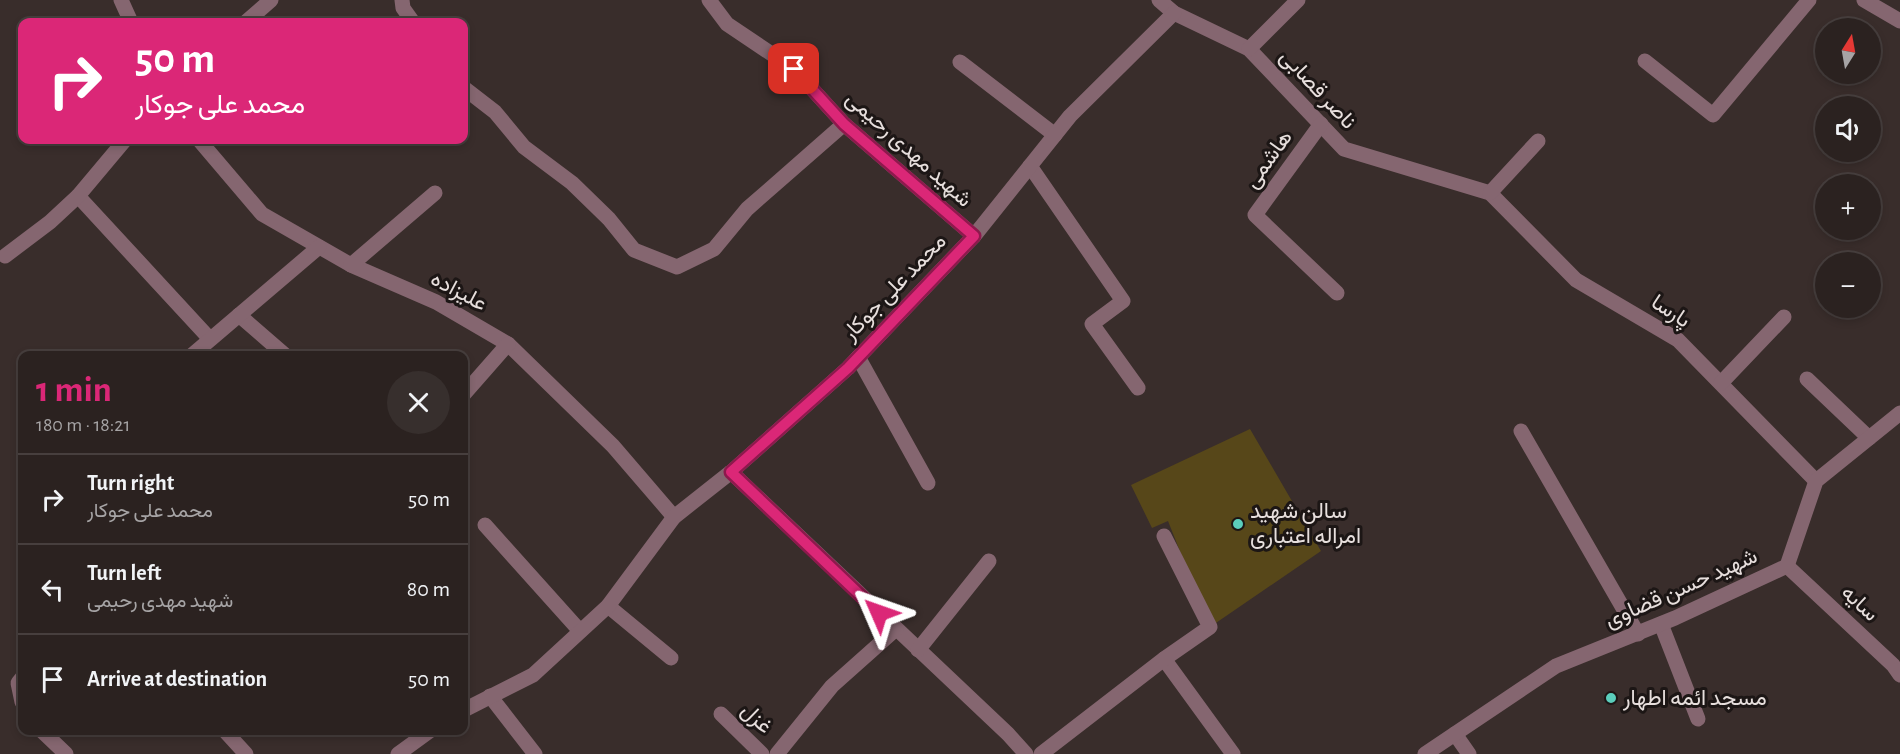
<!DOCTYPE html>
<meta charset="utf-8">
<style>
body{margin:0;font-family:"Alegreya Sans",Vazirmatn,sans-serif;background:#372f2d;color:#f1f3f6;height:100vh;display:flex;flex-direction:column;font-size:22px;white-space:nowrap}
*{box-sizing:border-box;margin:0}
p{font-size:20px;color:#a6a4a5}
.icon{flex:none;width:33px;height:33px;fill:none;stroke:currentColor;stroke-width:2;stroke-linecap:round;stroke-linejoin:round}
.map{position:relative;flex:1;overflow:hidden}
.side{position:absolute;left:18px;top:351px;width:450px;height:384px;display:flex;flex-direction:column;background:#2b2220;border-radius:12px;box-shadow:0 3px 9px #0003,0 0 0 2px #473f3e}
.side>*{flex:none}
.top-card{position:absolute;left:18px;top:18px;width:450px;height:126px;border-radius:12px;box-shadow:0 3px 9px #0003,0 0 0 2px #473f3e;background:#db2777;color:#fff;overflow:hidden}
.needle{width:39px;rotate:11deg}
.fabs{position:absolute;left:1815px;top:18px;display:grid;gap:12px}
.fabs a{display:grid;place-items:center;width:66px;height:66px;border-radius:50%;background:#2b2220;box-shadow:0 3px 9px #0003,0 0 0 2px #473f3e;font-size:30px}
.pin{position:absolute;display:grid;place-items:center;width:51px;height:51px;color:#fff;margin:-26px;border-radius:12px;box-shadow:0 3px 9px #0006}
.me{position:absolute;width:66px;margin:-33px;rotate:313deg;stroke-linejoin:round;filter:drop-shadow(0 0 4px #0008)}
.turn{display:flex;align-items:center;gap:21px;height:126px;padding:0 18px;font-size:27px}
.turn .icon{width:78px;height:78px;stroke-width:2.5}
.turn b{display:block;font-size:42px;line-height:51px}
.round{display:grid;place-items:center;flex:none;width:63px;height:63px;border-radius:32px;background:#372f2d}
.overview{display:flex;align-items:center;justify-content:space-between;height:102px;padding:0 18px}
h1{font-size:36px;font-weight:700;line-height:45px;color:#db2777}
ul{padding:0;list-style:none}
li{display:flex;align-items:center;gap:18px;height:90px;padding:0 18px;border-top:2px solid #473f3e}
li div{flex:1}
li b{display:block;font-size:22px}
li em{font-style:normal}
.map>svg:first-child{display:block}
.green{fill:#574719}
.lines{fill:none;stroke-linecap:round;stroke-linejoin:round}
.minor{stroke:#856670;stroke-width:15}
.route-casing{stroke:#8e194d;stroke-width:15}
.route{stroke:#db2777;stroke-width:10}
.poi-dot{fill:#5bcebc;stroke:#1c1615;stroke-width:2}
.labels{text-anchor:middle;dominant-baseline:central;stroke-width:6;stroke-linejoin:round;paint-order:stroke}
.street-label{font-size:22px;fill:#e7dfdd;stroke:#1c1615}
.poi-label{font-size:22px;fill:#e7dfdd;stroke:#1c1615;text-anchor:start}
</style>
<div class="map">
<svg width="1900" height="754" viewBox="0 0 1900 754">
<rect width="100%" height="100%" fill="#392d2b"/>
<polygon class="green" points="1250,429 1321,551 1210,627 1168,521 1152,528 1131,485"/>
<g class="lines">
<g class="minor">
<polyline points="121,0 131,22"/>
<polyline points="402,0 403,8 413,22"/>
<polyline points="709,0 727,24 794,69 844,124 974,236"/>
<polyline points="1159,0 1174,13 1249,49 1344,149 1490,193 1576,280 1678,340 1816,481"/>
<polyline points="1864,0 1900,21"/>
<polyline points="246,22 271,0"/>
<polyline points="1249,49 1298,0"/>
<polyline points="1645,61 1713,115 1809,0"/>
<polyline points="960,62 1055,135"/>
<polyline points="464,88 495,112 524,147 572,183 609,219 634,250 677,267 714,249 747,209 844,124"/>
<polyline points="1321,124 1255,215 1337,293"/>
<polyline points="199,140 262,214 351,265 436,302 508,344 613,446 674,517"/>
<polyline points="1030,166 1123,301 1092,324 1138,388"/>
<polyline points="1490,193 1538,141"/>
<polyline points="78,196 210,339"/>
<polyline points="5,256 50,222 78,196 125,140"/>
<polyline points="351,265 435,193"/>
<polyline points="239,315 286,356"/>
<polyline points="191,356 319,247"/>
<polyline points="858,357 928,483"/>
<polyline points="1807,379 1869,438"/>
<polyline points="1721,383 1784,317"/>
<polyline points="464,394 508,344"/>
<polyline points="1521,431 1638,634"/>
<polyline points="731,472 1008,734 1026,754"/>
<polyline points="485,525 580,631"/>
<polyline points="1787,566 1893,665 1900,675"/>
<polyline points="608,606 671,658"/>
<polyline points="1661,624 1698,719"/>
<polyline points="918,650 989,561"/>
<polyline points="1164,659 1233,754"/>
<polyline points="22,678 18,683 22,702"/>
<polyline points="490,696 535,754"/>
<polyline points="464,710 533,675 608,606 674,517 731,472 848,368 974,236 1070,116 1174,13"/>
<polyline points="721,714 762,754"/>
<polyline points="41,730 66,754"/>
<polyline points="224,730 246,754"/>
<polyline points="1455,734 1469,754"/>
<polyline points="398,754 431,730"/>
<polyline points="777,754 832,686 896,629"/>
<polyline points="1041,754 1164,659 1210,627 1164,536"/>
<polyline points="1425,754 1556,666 1675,618 1787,566 1816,481 1900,413"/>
</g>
</g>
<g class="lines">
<g class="route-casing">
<polyline id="route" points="794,69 844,124 974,236 848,368 731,472 879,613"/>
</g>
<use href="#route" class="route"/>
</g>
<g class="poi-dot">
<circle cx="1238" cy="524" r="6"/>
<circle cx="1611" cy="698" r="6"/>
</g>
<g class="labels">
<g class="street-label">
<text transform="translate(1318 89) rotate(47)">ناصر قصابی</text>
<text transform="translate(909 149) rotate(42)">شهید مهدی رحیمی</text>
<text transform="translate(1268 159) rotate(-54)">هاشمی</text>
<text transform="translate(894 287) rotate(-46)">محمد علی جوکار</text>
<text transform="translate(459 291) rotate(28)">علیزاده</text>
<text transform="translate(1671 311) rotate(33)">پارسا</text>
<text transform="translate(1681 588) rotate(-24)">شهید حسن قضاوی</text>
<text transform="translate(1860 603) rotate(43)">سایه</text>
<text transform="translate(757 718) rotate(44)">غزل</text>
</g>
<g class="poi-label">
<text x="1250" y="511">سالن شهید<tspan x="1250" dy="25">امراله اعتباری</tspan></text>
<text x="1623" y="698">مسجد ائمه اطهار</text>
</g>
</g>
</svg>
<div class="fabs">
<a><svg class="needle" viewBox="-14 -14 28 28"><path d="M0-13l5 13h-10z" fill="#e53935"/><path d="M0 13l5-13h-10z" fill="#a6a4a5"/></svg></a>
<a><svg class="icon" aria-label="sound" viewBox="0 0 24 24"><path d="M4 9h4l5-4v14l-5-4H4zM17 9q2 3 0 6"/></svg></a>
<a>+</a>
<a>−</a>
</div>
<div class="pin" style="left:794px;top:69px;background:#d93025"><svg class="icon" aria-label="arrive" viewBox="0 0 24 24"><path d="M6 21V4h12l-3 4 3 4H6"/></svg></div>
<svg class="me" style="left:879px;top:613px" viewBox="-20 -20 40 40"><path d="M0-17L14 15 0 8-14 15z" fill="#db2777" stroke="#fff" stroke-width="4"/></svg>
<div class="top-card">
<div class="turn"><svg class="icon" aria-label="right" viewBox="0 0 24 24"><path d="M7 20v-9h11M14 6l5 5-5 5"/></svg><div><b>50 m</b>محمد علی جوکار</div></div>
</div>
<section class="side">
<div class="overview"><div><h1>1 min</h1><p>180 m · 18:21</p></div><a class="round"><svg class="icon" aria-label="close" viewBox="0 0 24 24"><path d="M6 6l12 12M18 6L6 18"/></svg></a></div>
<ul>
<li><svg class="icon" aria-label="right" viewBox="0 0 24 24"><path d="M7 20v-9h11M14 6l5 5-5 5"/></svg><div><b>Turn right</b><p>محمد علی جوکار</p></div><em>50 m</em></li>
<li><svg class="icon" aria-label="left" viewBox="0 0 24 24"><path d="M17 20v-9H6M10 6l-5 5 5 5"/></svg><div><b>Turn left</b><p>شهید مهدی رحیمی</p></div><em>80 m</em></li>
<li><svg class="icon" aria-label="arrive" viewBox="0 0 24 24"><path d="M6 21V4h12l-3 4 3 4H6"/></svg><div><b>Arrive at destination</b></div><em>50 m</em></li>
</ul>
</section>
</div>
